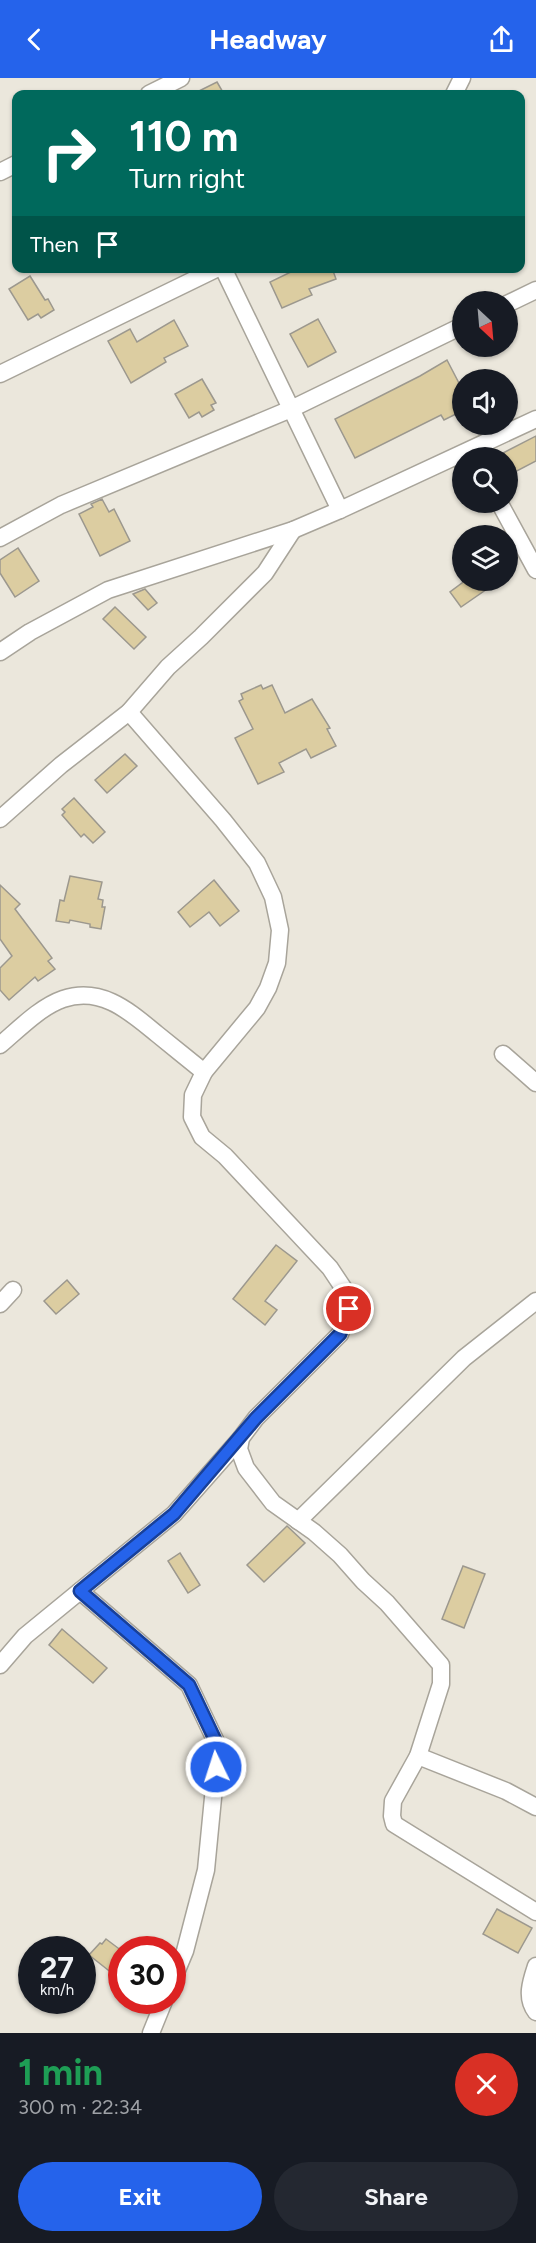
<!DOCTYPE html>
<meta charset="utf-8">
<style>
body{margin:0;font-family:Figtree,sans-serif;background:#242831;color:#f1f3f6;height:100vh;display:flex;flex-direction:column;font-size:22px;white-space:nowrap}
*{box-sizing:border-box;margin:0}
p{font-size:20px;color:#9ea1a6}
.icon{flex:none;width:33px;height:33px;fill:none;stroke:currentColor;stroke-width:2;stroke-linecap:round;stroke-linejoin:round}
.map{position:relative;height:1955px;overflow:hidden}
.panel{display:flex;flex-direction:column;background:#171b24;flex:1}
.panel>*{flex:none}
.top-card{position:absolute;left:12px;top:12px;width:513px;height:183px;border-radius:12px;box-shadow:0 2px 4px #0004;background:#00695c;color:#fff;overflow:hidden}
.needle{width:39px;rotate:154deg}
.controls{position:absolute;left:452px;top:213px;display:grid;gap:12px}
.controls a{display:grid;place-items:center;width:66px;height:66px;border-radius:50%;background:#171b24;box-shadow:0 2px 4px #0004;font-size:30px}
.speed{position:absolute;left:18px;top:1858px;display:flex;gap:12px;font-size:30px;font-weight:700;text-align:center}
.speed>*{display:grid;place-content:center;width:78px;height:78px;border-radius:50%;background:#171b24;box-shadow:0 2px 4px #0004;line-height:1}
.speed small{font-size:15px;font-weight:400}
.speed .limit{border:9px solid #d22;background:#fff;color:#111}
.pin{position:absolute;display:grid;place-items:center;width:51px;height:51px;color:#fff;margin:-26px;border:3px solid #fff;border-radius:50%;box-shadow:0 2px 6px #0007}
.me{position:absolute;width:66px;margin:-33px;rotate:356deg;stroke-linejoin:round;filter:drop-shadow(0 0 4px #0008)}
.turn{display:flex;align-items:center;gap:21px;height:126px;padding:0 18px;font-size:27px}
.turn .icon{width:78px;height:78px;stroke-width:2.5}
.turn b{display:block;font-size:42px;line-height:51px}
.then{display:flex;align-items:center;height:57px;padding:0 18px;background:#0003;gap:12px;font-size:22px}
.round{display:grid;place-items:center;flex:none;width:63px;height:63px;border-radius:32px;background:#242831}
.head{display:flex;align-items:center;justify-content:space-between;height:102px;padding:0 18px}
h1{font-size:36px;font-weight:700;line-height:45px;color:#1e9e55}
.primary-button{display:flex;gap:12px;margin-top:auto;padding:12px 18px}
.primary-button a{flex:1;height:69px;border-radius:36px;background:#2563eb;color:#fff;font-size:24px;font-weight:700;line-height:69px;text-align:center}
.primary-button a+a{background:#242831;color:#f1f3f6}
header{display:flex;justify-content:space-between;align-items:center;height:78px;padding:0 18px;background:#2563eb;color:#fff;font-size:27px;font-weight:700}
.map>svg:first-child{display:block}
.building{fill:#dccda1;stroke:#9c988e;stroke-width:1.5}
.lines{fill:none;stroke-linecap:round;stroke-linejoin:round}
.street-casing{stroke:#a8a49a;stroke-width:19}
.street{stroke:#fff;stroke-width:16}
.route-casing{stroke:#184099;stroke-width:15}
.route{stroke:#2563eb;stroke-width:10}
</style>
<header><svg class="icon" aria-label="back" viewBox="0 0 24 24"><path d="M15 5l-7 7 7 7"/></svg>Headway<svg class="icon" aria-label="share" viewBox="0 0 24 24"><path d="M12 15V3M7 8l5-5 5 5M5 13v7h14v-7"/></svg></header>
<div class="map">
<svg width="536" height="1955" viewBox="0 0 536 1955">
<rect width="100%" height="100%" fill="#ebe7dc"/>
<g class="building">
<polygon points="217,4 224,16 193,16"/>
<polygon points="299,190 332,190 336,201 309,211 312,217 282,230 270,204"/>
<polygon points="30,198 45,222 48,221 54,232 41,240 38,236 28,242 9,211"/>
<polygon points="318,241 336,274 308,289 290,256"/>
<polygon points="174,242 188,268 164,280 166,284 131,305 108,263 130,251 137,264"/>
<polygon points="447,282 462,311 462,333 444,342 441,337 355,380 335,341 420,298"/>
<polygon points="202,301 216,325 211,327 214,332 202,339 199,334 189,340 175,316"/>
<polygon points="536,358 536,383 513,395 507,380 503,375"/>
<polygon points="102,421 109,434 114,431 130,463 100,478 79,436 93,429 91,426"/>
<polygon points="18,470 39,503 15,519 0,495 0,482"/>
<polygon points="466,502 500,502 461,529 450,514"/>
<polygon points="145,511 157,525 148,532 133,516"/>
<polygon points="115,529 146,559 134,571 103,541"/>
<polygon points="261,607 263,611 272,607 285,635 312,621 330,650 327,651 336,668 311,680 306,671 279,685 284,694 258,706 235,660 253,651 239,623 243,621 241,616"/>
<polygon points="125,676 137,688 107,715 95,702"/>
<polygon points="74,720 105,754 93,765 84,756 81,759 62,737 65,734 62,731"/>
<polygon points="70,798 102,804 98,821 103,822 102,829 105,829 101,851 90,849 90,846 70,842 69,845 56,843 60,822 64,823"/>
<polygon points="214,802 239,833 220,848 209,834 190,849 178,834"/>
<polygon points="0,807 20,826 15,831 52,880 48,883 55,891 38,903 35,899 9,922 0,912 0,890 12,878 0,861"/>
<polygon points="276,1167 297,1183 265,1223 277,1232 265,1247 233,1221"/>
<polygon points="67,1202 79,1216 56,1236 44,1223"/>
<polygon points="287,1448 305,1465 264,1504 247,1487"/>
<polygon points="180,1475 200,1507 188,1515 168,1483"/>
<polygon points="463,1488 485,1496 464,1550 442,1541"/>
<polygon points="62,1551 107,1590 93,1605 49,1567"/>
<polygon points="497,1831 532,1850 518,1875 483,1856"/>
<polygon points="106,1861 122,1873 122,1903 89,1877 100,1865 102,1866"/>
</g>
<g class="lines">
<g class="street-casing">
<g id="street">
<polyline points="149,16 181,0"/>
<polyline points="454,16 462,0"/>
<polyline points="0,94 16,86"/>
<polyline points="223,190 340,432"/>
<polyline points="507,226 536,212"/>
<polyline points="0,296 218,190"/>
<polyline points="499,424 536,492"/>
<polyline points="0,460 61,427 291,331 462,248"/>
<polyline points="0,574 30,554 108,512 293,452 340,432 536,341"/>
<polyline points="129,634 223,742 257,785 273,819 280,852 277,885 268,910 257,930 204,994 193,1017 192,1039 202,1059 225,1078 330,1190 346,1214 349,1231 340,1256 256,1340 241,1360 239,1371 246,1390 273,1425 314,1454 340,1477 363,1503 387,1525 441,1587 441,1606 418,1678 393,1723 392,1738 394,1746 536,1834"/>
<polyline points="0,741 61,687 129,634 168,589 201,559 265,495 293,452"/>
<path d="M0,967C19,951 40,929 63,921C102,908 130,934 157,956C173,969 188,981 204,994"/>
<polyline points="503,976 536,1005"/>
<polyline points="0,1226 13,1212"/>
<polyline points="298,1443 464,1280 536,1223"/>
<polyline points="80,1513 189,1607 218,1668 206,1792 185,1873 172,1904"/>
<polyline points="0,1587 25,1558 174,1436 241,1360"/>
<polyline points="418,1678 506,1713 536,1729"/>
<path d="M536,1888C531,1903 525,1920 536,1934"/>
<polyline points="151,1955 164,1923"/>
</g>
</g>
<use href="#street" class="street"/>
</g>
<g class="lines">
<g class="route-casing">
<polyline id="route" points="216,1689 218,1668 189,1607 80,1513 174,1436 256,1340 340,1256 349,1231"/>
</g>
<use href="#route" class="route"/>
</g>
</svg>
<div class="controls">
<a><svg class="needle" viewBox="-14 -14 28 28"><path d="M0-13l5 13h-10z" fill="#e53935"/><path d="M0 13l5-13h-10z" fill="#9ea1a6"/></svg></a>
<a><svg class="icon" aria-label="sound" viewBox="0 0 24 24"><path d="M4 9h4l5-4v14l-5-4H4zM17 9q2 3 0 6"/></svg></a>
<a><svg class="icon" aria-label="search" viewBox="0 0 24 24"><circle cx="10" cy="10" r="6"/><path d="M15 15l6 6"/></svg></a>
<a><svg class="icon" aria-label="layers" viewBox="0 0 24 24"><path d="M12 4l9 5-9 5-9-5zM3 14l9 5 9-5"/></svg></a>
</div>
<div class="speed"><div>27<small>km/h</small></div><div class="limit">30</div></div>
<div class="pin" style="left:349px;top:1231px;background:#d93025"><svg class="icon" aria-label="arrive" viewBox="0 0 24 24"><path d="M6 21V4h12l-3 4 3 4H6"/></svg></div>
<svg class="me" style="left:216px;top:1689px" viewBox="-20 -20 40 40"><circle r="17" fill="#2563eb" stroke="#fff" stroke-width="3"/><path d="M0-11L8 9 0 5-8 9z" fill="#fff"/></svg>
<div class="top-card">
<div class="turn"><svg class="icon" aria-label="right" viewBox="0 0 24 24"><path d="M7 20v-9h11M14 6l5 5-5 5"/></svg><div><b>110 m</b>Turn right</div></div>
<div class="then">Then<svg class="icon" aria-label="arrive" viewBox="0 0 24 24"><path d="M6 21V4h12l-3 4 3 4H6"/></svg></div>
</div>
</div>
<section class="panel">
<div class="head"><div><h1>1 min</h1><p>300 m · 22:34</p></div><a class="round" style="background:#d93025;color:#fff"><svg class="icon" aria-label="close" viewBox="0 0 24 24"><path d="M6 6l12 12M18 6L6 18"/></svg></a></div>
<div class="primary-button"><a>Exit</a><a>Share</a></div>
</section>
